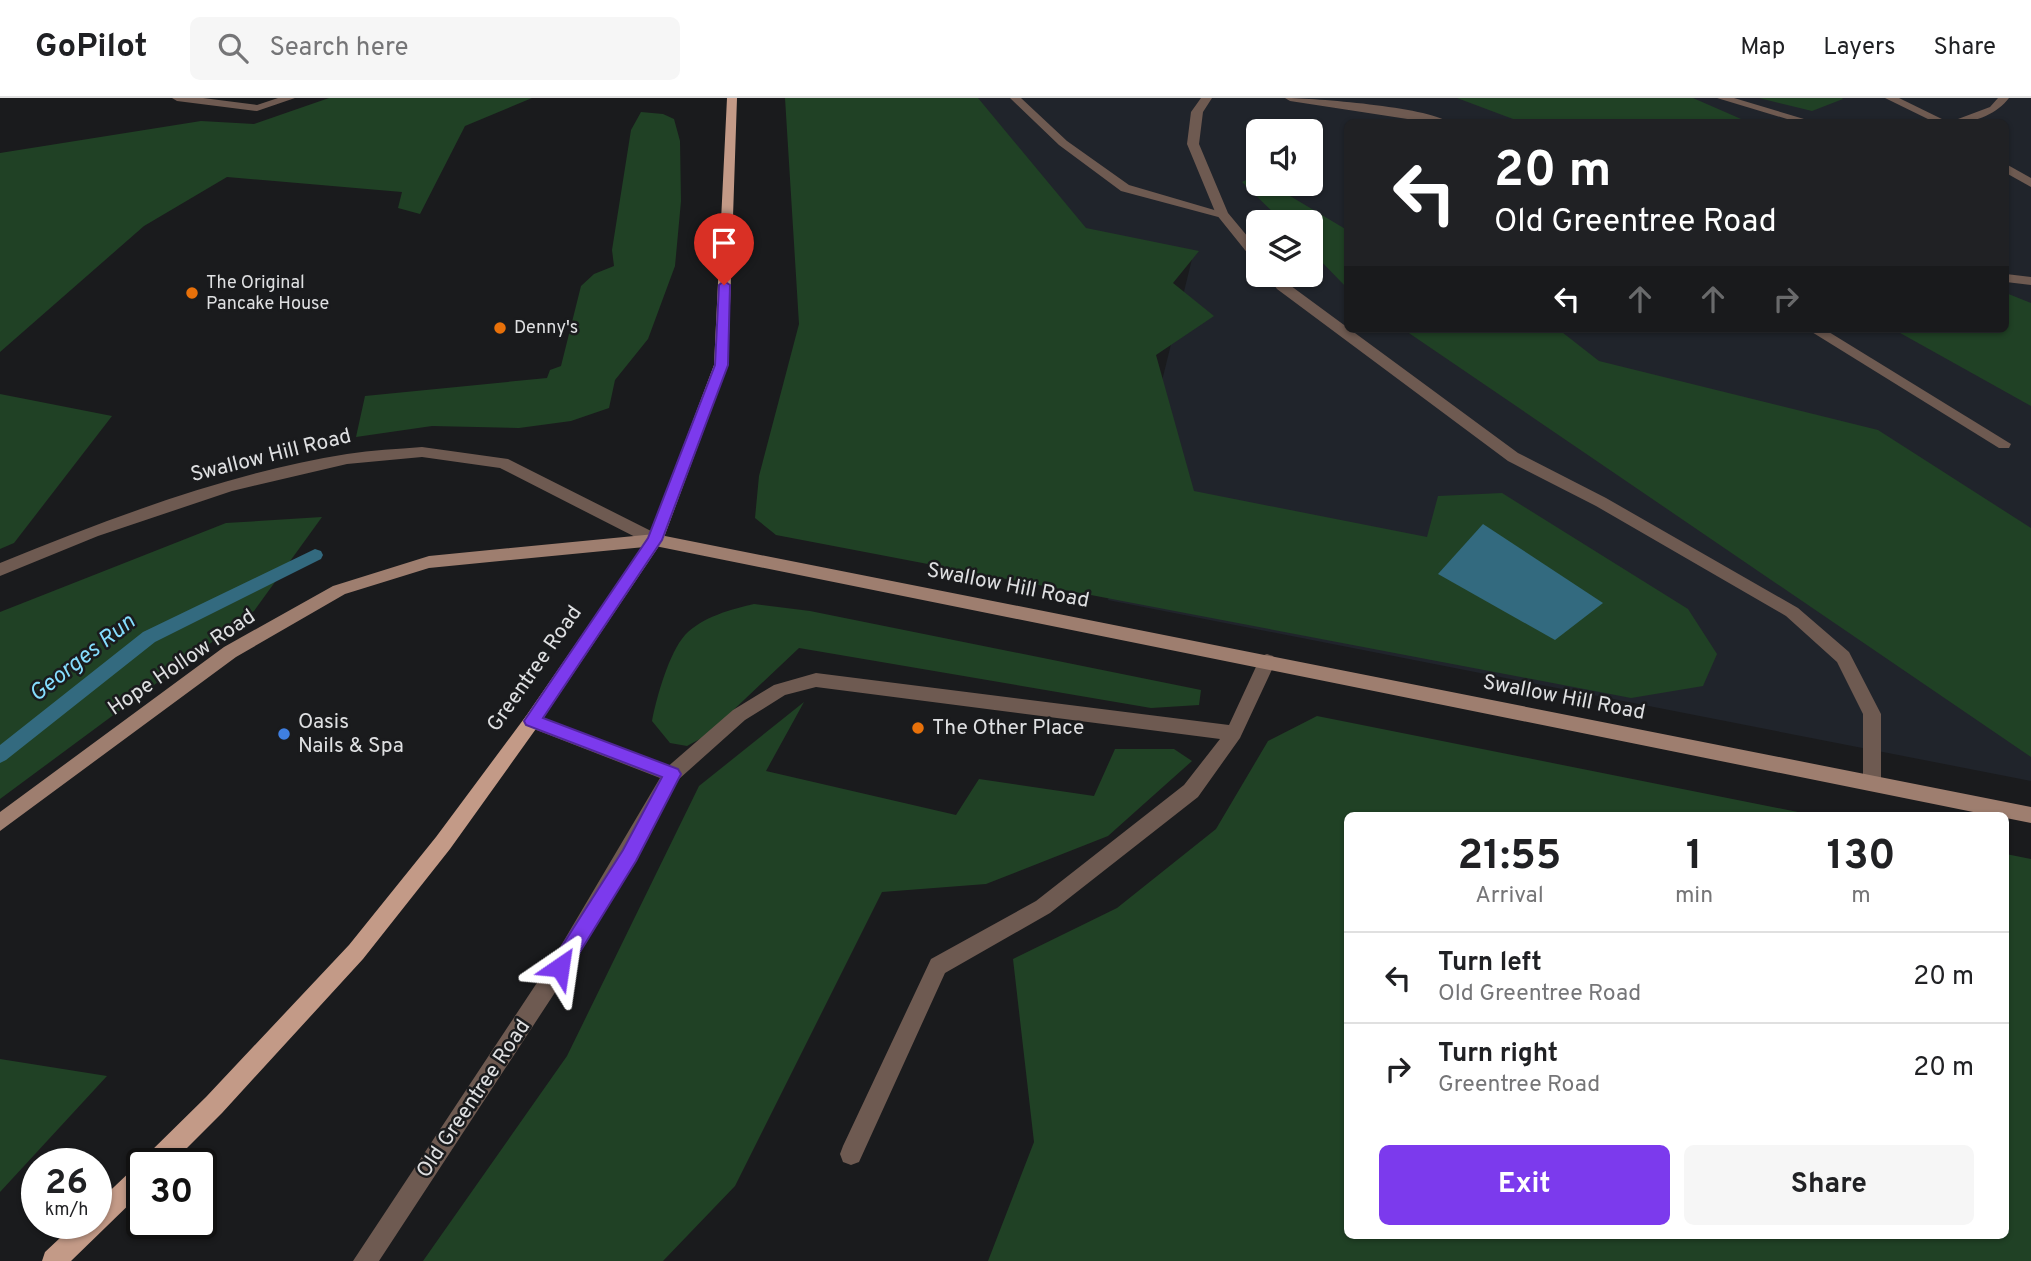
<!DOCTYPE html>
<style>
body{margin:0;font-family:Overpass,sans-serif;background:#f6f6f6;color:#202124;height:100vh;display:flex;flex-direction:column;font-size:26px;white-space:nowrap}
*{box-sizing:border-box;margin:0}
p{font-size:23px;color:#757577}
.icon{flex:none;width:38px;height:38px;fill:none;stroke:currentColor;stroke-width:2;stroke-linecap:round;stroke-linejoin:round}
.map{position:relative;flex:1;overflow:hidden}
.details{position:absolute;left:1344px;top:714px;width:665px;height:427px;display:flex;flex-direction:column;background:#fff;border-radius:10px;box-shadow:0 2px 5px #0004}
.details>*{flex:none}
.banner{position:absolute;left:1344px;top:21px;width:665px;height:214px;border-radius:10px;box-shadow:0 2px 5px #0004;background:#202124;color:#fff;overflow:hidden}
.tools{position:absolute;left:1246px;top:21px;display:grid;gap:14px}
.tools a{display:grid;place-items:center;width:77px;height:77px;border-radius:10px;background:#fff;box-shadow:0 2px 5px #0004;font-size:35px}
.speed{position:absolute;left:21px;top:1050px;display:flex;gap:14px;font-size:35px;font-weight:700;text-align:center}
.speed>*{display:grid;place-content:center;width:91px;height:91px;border-radius:50%;background:#fff;box-shadow:0 2px 5px #0004;line-height:1}
.speed small{font-size:18px;font-weight:400}
.speed .limit{border:4px solid #111;border-radius:10px;background:#fff;color:#111}
.pin{position:absolute;display:grid;place-items:center;width:60px;height:60px;color:#fff;margin:-72px -30px;border-radius:50% 50% 50% 0;rotate:-45deg;box-shadow:0 0 7px #0007}
.pin .icon{rotate:45deg}
.me{position:absolute;width:77px;margin:-38px;rotate:32deg;stroke-linejoin:round;filter:drop-shadow(0 0 5px #0008)}
.turn{display:flex;align-items:center;gap:24px;height:147px;padding:0 35px;font-size:32px}
.turn .icon{width:91px;height:91px;stroke-width:2.5}
.turn b{display:block;font-size:49px;line-height:60px}
.lanes{display:flex;align-items:center;height:66px;padding:0 35px;background:#0003;justify-content:center;gap:35px;direction:ltr}
.lanes .off{opacity:.35}
.eta{display:flex;justify-content:space-evenly;align-items:center;height:119px;text-align:center}
.eta b{font-size:42px;font-weight:700;line-height:49px}
.action{display:flex;gap:14px;margin-top:auto;padding:14px 35px}
.action a{flex:1;height:80px;border-radius:10px;background:#7c3aed;color:#fff;font-size:28px;font-weight:700;line-height:80px;text-align:center}
.action a+a{background:#f6f6f6;color:#202124}
ul{padding:0;list-style:none}
li{display:flex;align-items:center;gap:21px;height:91px;padding:0 35px;border-top:2px solid #e0e0e0}
li div{flex:1}
li b{display:block;font-size:26px}
li em{font-style:normal}
header{display:flex;align-items:center;gap:42px;box-sizing:border-box;height:98px;padding:0 35px;background:#fff;border-bottom:2px solid #e0e0e0}
header strong{font-size:33px}
nav{display:flex;gap:38px;margin-inline-start:auto;font-size:24px}
.search{width:490px;height:63px;background:#f6f6f6;display:flex;align-items:center;gap:18px;box-sizing:border-box;padding:0 24px;border-radius:10px;color:#757577;font-size:26px}
.map>svg:first-child{display:block}
.built{fill:#20242b;fill-rule:evenodd}
.green{fill:#204125}
.water{fill:#336a7f}
.lines{fill:none;stroke-linecap:round;stroke-linejoin:round}
.stream{fill:#336a7f;fill-rule:evenodd}
.lane{fill:#6e5a51;fill-rule:evenodd}
.street{fill:#6e5a51;fill-rule:evenodd}
.secondary{fill:#9e7e6f;fill-rule:evenodd}
.primary{fill:#c39a87;fill-rule:evenodd}
.route{fill:#7c3aed;stroke:#51269a;stroke-width:2}
.food-dot{fill:#e8710a;stroke:#1a1b1d;stroke-width:2.5}
.shop-dot{fill:#3f7fe0;stroke:#1a1b1d;stroke-width:2.5}
.labels{text-anchor:middle;dominant-baseline:central;stroke-width:5;stroke-linejoin:round;paint-order:stroke}
.far-poi-label{font-size:18px;fill:#dfe0e2;stroke:#1a1b1d;text-anchor:start}
.street-label{font-size:21px;fill:#dfe0e2;stroke:#1a1b1d}
.poi-label{font-size:21px;fill:#dfe0e2;stroke:#1a1b1d;text-anchor:start}
.water-label{font-size:23px;font-style:italic;fill:#85ddfe;stroke:#1a1b1d}
</style>
<header>
<strong>GoPilot</strong>
<div class="search"><svg class="icon" aria-label="search" viewBox="0 0 24 24"><circle cx="10" cy="10" r="6"/><path d="M15 15l6 6"/></svg>Search here</div>
<nav><a>Map</a><a>Layers</a><a>Share</a></nav>
</header>
<div class="map">
<svg width="2031" height="1163" viewBox="0 0 2031 1163">
<rect width="100%" height="100%" fill="#1a1b1d"/>
<path class="built" d="M935,0H2031V683L1108,502L1192,161L1041,145ZM1348,24H2006V231H1348ZM1258,33H1311V86H1258ZM1258,124H1311V177H1258Z"/>
<g class="green">
<polygon points="329,0 532,0 465,28 420,116 398,110 402,94 227,79 144,128 0,254 0,55 201,23 254,26"/>
<polygon points="785,0 978,0 1086,130 1199,153 1173,185 1214,218 1156,257 1194,393 1427,439 1438,398 1502,395 1688,511 1717,556 1703,588 1631,600 776,437 755,420 759,378 799,226"/>
<polygon points="1457,0 1693,0 1748,24 1521,24"/>
<polygon points="1759,0 1842,0 1843,1 1812,13"/>
<polygon points="641,14 663,16 674,21 680,43 681,103 675,168 648,241 615,282 609,310 571,323 519,330 432,328 356,339 365,298 547,280 550,272 561,268 581,188 594,176 614,168 612,152 631,32"/>
<polygon points="1256,77 1258,86 1270,86 1347,132 1347,190 1311,153 1311,124 1283,124 1242,84"/>
<polygon points="2006,195 2031,205 2031,308 1893,231 2006,231"/>
<polygon points="1403,231 1558,231 1599,263 1878,332 2031,430 2031,659"/>
<polygon points="0,296 112,318 14,445 0,451"/>
<polygon points="322,419 254,513 0,701 0,514 226,425"/>
<path d="M754,506L810,513L1201,592L1199,607L1151,610L799,550L707,637L687,648L670,645L652,623C657,598 669,555 685,537C702,519 732,511 754,506Z"/>
<polygon points="804,604 766,673 956,717 979,681 1094,698 1115,651 1174,651 1192,663 1108,738 986,786 882,794 735,1088 663,1163 423,1163 567,958 699,688"/>
<polygon points="1317,618 1813,717 1348,718 1348,1138 2006,1138 2006,756 2031,761 2031,1163 988,1163 1034,1044 1013,861 1117,810 1216,731 1268,643"/>
<polygon points="0,961 107,978 0,1094"/>
</g>
<polygon class="water" points="1483,426 1603,505 1555,542 1438,476"/>
<g class="lines">
<polygon class="stream" points="315,451 321,453 323,457 321,461 155,544 6,662 0,665 0,647 143,534"/>
<g class="lane">
<polygon points="172,0 203,0 257,7 278,0 295,0 257,13 177,3"/>
<polygon points="1010,0 1021,0 1067,43 1129,87 1228,116 1222,120 1121,93 1059,47"/>
<path d="M1285,0C1314,0 1427,9 1448,24H1427L1290,3Z"/>
<polygon points="1885,0 1899,0 1948,24 1934,24"/>
<polygon points="2006,66 2031,80 2031,89 2006,75"/>
<polygon points="2006,176 2031,179 2031,187 2006,184"/>
<polygon points="1807,231 1824,231 2011,346 2009,350 1999,350"/>
<polygon points="1267,556 1273,558 1276,563 1240,640 1198,699 1050,815 945,875 859,1064 851,1067 843,1064 840,1056 843,1048 931,861 1036,803 1184,687 1220,641 816,589 785,597 745,622 679,681 672,684 665,681 663,676 665,671 733,612 774,587 816,575 1229,627 1261,558"/>
</g>
<g class="street">
<polygon points="1201,0 1212,0 1203,14 1199,46 1228,115 1258,151 1258,163 1253,162 1216,116 1187,46 1191,14"/>
<polygon points="1717,0 1734,0 1814,24 1797,24"/>
<path d="M1998,0H2009C1996,17 1972,26 1950,24L1990,9Z"/>
<polygon points="1267,177 1280,177 1287,185 1518,355 1606,400 1798,510 1849,554 1881,616 1881,685 1879,691 1872,693 1865,691 1863,685 1863,616 1837,564 1786,518 1596,408 1508,363 1277,191"/>
<path d="M422,349L508,361L661,438L663,442L655,448L649,446L500,370L422,359L347,366L232,393L98,438L0,478V465C111,420 228,375 347,356C372,352 397,351 422,349Z"/>
<polygon points="532,616 679,671 681,676 571,870 379,1163 353,1163 556,856 660,680 526,628 523,623 526,618"/>
</g>
<polygon class="secondary" points="655,436 2031,709 2031,725 2006,720 2006,718 1993,718 655,448 429,470 345,496 236,559 0,733 0,714 224,549 333,488 429,458"/>
<g class="primary">
<polygon points="727,0 737,0 728,267 663,442 538,628 450,751 363,861 222,1015 171,1066 143,1066 146,1058 206,999 349,847 436,739 526,618 648,441 714,267"/>
<polygon points="142,1067 142,1094 71,1163 42,1163 45,1154 76,1125 96,1125 96,1106 134,1070"/>
</g>
</g>
<polygon class="route" points="724,183 730,187 728,267 662,442 543,620 678,671 681,676 636,763 567,875 560,878 553,875 551,869 553,862 623,752 662,679 526,627 524,623 648,440 715,267 719,187"/>
<g class="food-dot">
<circle cx="192" cy="195" r="7"/>
<circle cx="500" cy="230" r="7"/>
<circle cx="918" cy="630" r="7"/>
</g>
<circle class="shop-dot" cx="284" cy="636" r="7"/>
<g class="labels">
<g class="far-poi-label">
<text x="206" y="185">The Original<tspan x="206" dy="21">Pancake House</tspan></text>
<text x="514" y="230">Denny's</text>
</g>
<g class="street-label">
<text transform="translate(271 358) rotate(-14)">Swallow Hill Road</text>
<text transform="translate(1008 488) rotate(11)">Swallow Hill Road</text>
<text transform="translate(182 565) rotate(-34)">Hope Hollow Road</text>
<text transform="translate(535 571) rotate(-55)">Greentree Road</text>
<text transform="translate(1564 600) rotate(11)">Swallow Hill Road</text>
<text transform="translate(474 1001) rotate(-56)">Old Greentree Road</text>
</g>
<g class="poi-label">
<text x="298" y="624">Oasis<tspan x="298" dy="24">Nails &amp; Spa</tspan></text>
<text x="932" y="630">The Other Place</text>
</g>
<g class="water-label">
<text transform="translate(83 561) rotate(-38)">Georges Run</text>
</g>
</g>
</svg>
<div class="tools">
<a><svg class="icon" aria-label="sound" viewBox="0 0 24 24"><path d="M4 9h4l5-4v14l-5-4H4zM17 9q2 3 0 6"/></svg></a>
<a><svg class="icon" aria-label="layers" viewBox="0 0 24 24"><path d="M12 4l9 5-9 5-9-5zM3 14l9 5 9-5"/></svg></a>
</div>
<div class="speed"><div>26<small>km/h</small></div><div class="limit">30</div></div>
<div class="pin" style="left:724px;top:187px;background:#d93025"><svg class="icon" aria-label="arrive" viewBox="0 0 24 24"><path d="M6 21V4h12l-3 4 3 4H6"/></svg></div>
<svg class="me" style="left:560px;top:869px" viewBox="-20 -20 40 40"><path d="M0-17L14 15 0 8-14 15z" fill="#7c3aed" stroke="#fff" stroke-width="4"/></svg>
<div class="banner">
<div class="turn"><svg class="icon" aria-label="left" viewBox="0 0 24 24"><path d="M17 20v-9H6M10 6l-5 5 5 5"/></svg><div><b>20 m</b>Old Greentree Road</div></div>
<div class="lanes"><svg class="icon" aria-label="left" viewBox="0 0 24 24"><path d="M17 20v-9H6M10 6l-5 5 5 5"/></svg><svg class="icon off" aria-label="ahead" viewBox="0 0 24 24"><path d="M12 20V5M6 11l6-6 6 6"/></svg><svg class="icon off" aria-label="ahead" viewBox="0 0 24 24"><path d="M12 20V5M6 11l6-6 6 6"/></svg><svg class="icon off" aria-label="right" viewBox="0 0 24 24"><path d="M7 20v-9h11M14 6l5 5-5 5"/></svg></div>
</div>
<section class="details">
<div class="eta">
<div><b>21:55</b><p>Arrival</p></div>
<div><b>1</b><p>min</p></div>
<div><b>130</b><p>m</p></div>
</div>
<ul>
<li><svg class="icon" aria-label="left" viewBox="0 0 24 24"><path d="M17 20v-9H6M10 6l-5 5 5 5"/></svg><div><b>Turn left</b><p>Old Greentree Road</p></div><em>20 m</em></li>
<li><svg class="icon" aria-label="right" viewBox="0 0 24 24"><path d="M7 20v-9h11M14 6l5 5-5 5"/></svg><div><b>Turn right</b><p>Greentree Road</p></div><em>20 m</em></li>
</ul>
<div class="action"><a>Exit</a><a>Share</a></div>
</section>
</div>
